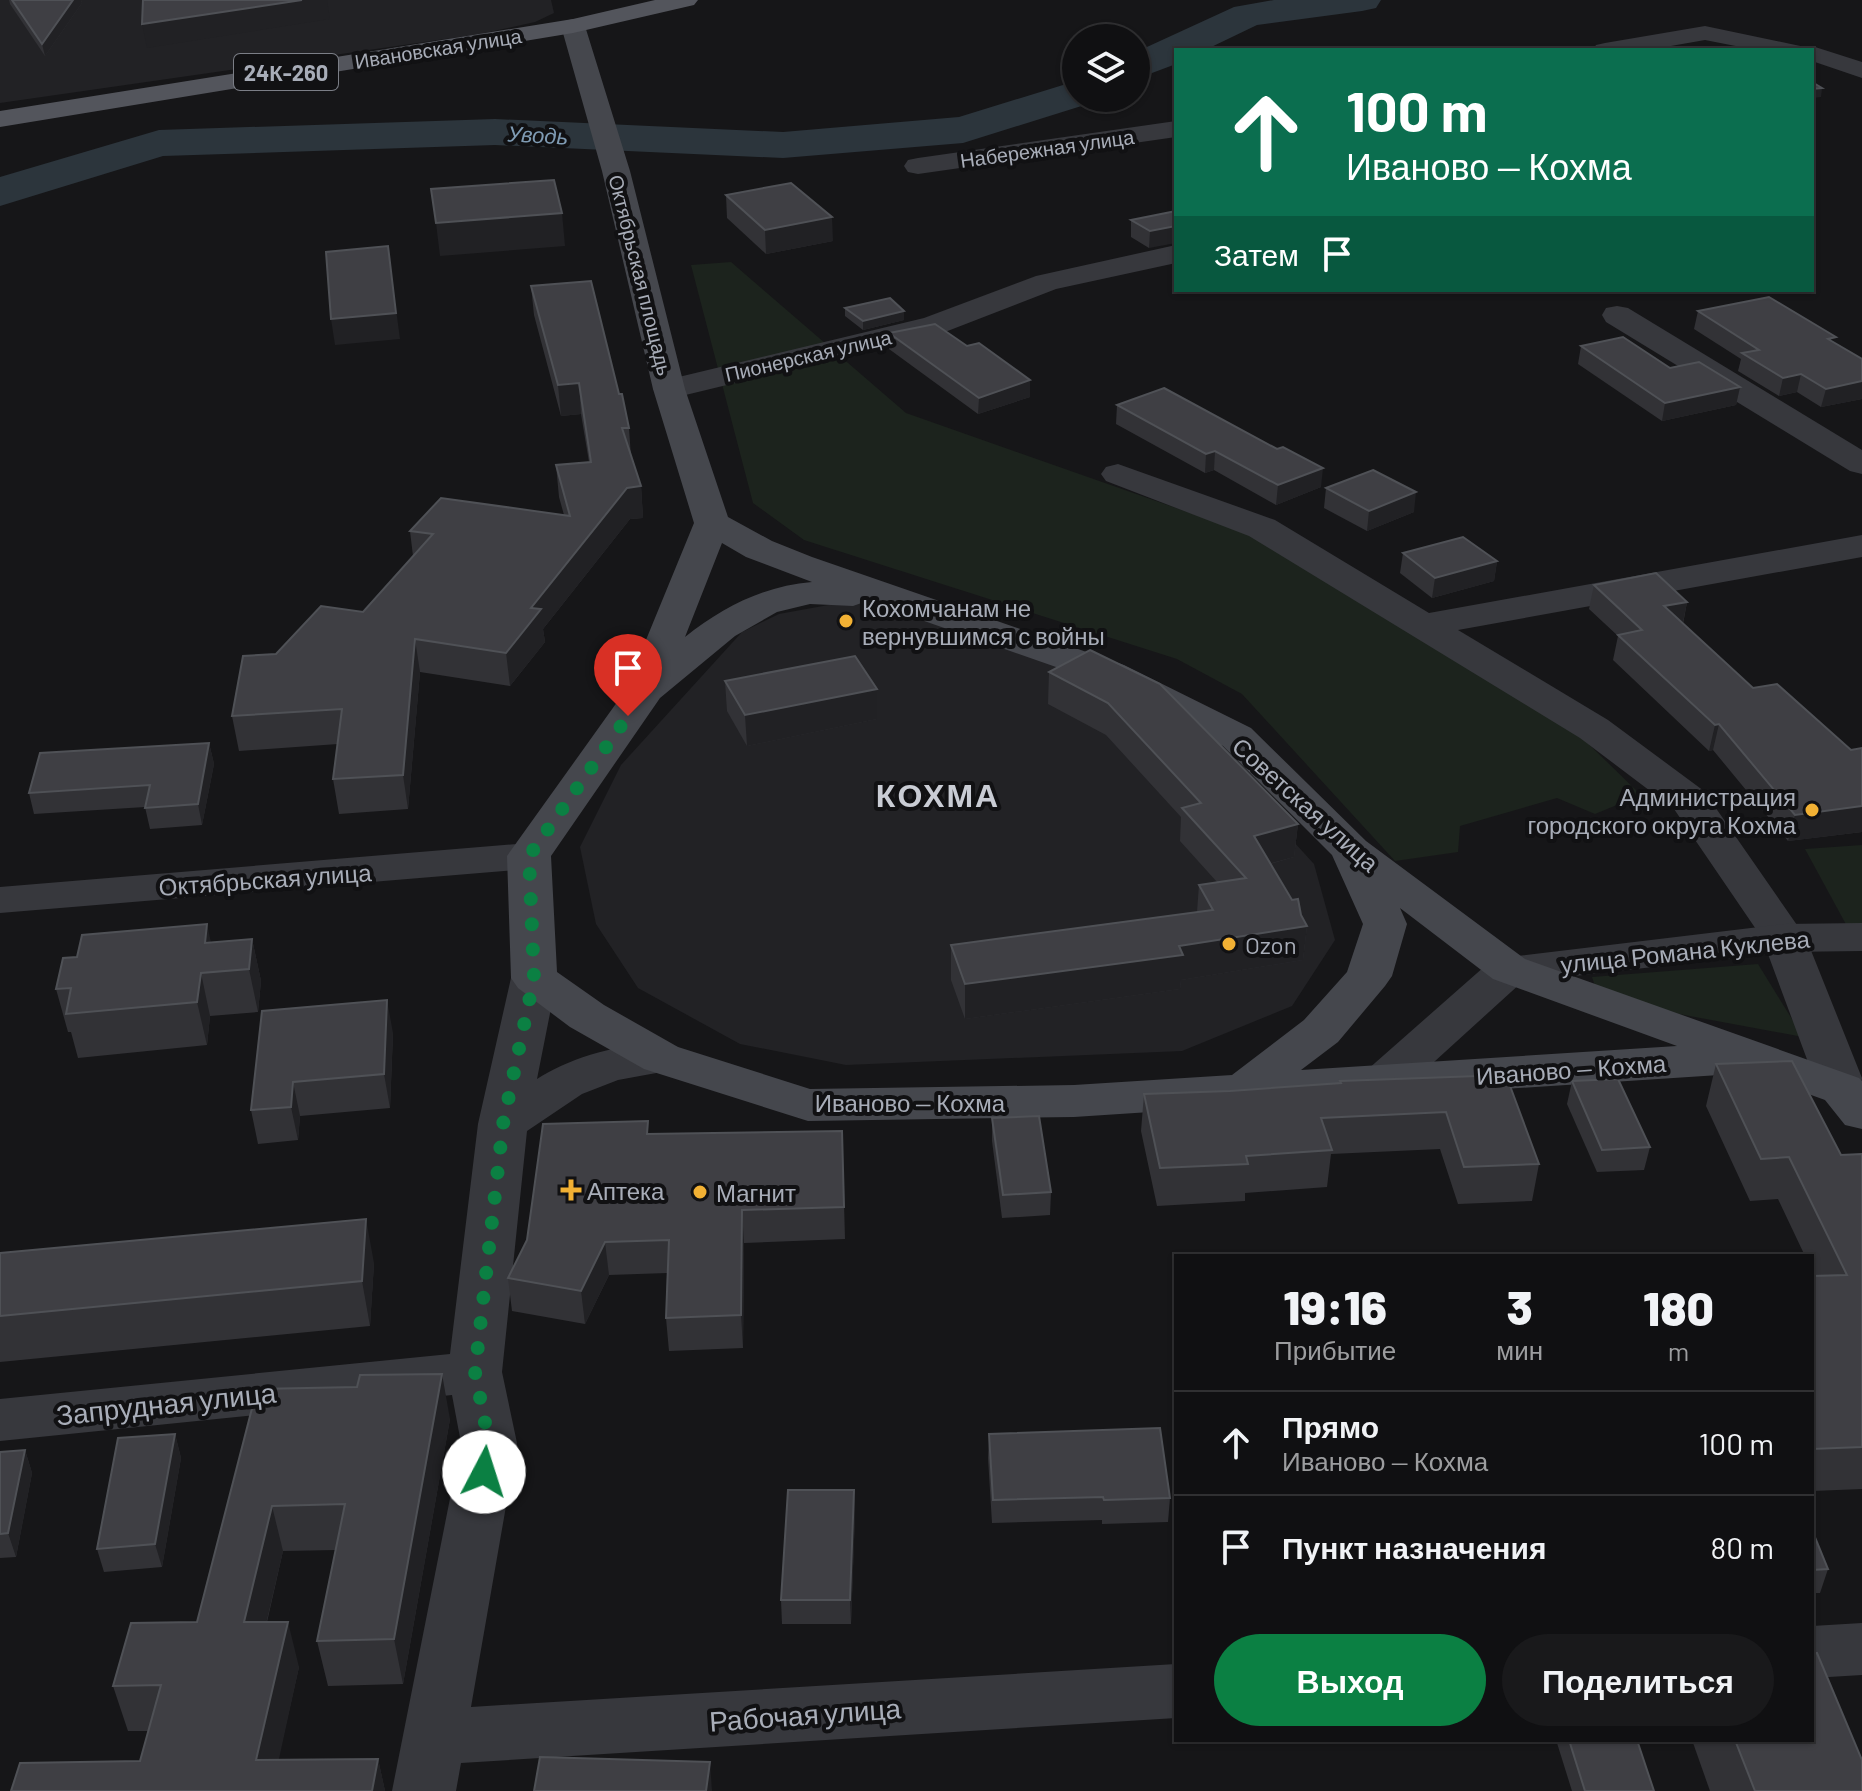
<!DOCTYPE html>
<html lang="ru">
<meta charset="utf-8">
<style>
body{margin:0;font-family:Barlow,sans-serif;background:#19191b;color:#f1f3f6;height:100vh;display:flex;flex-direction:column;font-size:30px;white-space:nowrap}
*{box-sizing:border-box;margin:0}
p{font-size:26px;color:#9c9d9f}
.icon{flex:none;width:44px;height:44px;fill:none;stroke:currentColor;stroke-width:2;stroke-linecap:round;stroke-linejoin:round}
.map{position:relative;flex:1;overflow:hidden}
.side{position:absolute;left:1174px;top:1254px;width:640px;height:488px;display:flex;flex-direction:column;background:#101012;border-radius:0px;box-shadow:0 2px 6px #0004,0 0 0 2px #303032}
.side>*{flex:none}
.banner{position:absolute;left:1174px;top:48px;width:640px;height:244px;border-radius:0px;box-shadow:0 2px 6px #0004,0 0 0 2px #303032;background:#0b6e4f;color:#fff;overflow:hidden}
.fabs{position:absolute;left:1062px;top:24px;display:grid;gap:16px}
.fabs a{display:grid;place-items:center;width:88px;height:88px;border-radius:50%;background:#101012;box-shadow:0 2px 6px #0004,0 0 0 2px #303032;font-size:40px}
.pin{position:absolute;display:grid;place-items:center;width:68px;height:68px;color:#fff;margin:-82px -34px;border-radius:50% 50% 50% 0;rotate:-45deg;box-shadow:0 0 8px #0007}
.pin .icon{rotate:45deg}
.me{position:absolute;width:88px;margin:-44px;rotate:5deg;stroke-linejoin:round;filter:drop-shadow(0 0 6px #0008)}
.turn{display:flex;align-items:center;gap:28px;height:168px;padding:0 40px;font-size:36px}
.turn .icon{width:104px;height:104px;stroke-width:2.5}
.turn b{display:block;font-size:56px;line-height:68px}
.then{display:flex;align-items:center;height:76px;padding:0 40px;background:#0003;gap:16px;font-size:30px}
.eta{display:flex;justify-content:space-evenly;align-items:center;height:136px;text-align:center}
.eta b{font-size:48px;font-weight:800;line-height:56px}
.cta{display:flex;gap:16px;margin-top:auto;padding:16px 40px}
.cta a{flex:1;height:92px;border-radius:48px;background:#0b8043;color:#fff;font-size:32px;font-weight:800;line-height:92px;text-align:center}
.cta a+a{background:#19191b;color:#f1f3f6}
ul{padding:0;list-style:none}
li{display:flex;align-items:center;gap:24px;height:104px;padding:0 40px;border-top:2px solid #303032}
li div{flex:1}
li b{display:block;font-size:30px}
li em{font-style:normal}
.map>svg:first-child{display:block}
.built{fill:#222225}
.green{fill:#1c231d}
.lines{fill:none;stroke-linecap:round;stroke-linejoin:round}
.river{fill:#2c353c;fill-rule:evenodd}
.minor{fill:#37383d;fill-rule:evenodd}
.tertiary{fill:#37383d;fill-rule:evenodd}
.secondary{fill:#45474d;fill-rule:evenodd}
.primary{fill:#53555c;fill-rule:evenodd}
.wall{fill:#323236}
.shaded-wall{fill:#212124}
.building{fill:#3f3f44;stroke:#4f5156;stroke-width:2}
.route{stroke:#0b8043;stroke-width:14;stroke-dasharray:0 25.2}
.poi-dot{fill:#f2b134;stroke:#111113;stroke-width:3}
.labels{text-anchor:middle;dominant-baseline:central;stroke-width:8;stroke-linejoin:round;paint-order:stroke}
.far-street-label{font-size:20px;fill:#a8adb8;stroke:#111113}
.shield{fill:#111113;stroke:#7b7e86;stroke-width:2}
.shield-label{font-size:22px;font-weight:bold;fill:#a8adb8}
.far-water-label{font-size:22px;font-style:italic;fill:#7f9bb3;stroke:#111113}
.poi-label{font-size:24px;fill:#a8adb8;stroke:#111113;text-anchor:start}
.street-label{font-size:24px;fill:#a8adb8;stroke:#111113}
.near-street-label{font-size:28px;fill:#a8adb8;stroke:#111113}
.district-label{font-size:32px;font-weight:bold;letter-spacing:2px;fill:#c9ccd4;stroke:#111113}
</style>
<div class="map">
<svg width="1862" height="1791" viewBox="0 0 1862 1791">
<rect width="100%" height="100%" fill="#161618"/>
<g class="built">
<polygon points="0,0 551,0 554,13 535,22 480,34 0,103"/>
<polygon points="856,600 908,612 1089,672 1221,762 1314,864 1335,940 1292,1006 1182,1051 846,1065 740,1044 638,988 596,924 580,847 621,765 742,632 779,614"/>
</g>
<g class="green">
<polygon points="731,262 906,413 1267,540 1569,725 1641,795 1595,814 1557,798 1460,826 1458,852 1395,861 1242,694 1177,659 804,540 753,503 691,265"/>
<polygon points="1862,845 1862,928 1848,928 1805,849"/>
<polygon points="1758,964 1803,1037 1679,1014 1596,989 1592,977"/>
</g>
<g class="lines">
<g class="river">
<polygon points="1274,0 1381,0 1376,8 1362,11 1257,25 1205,50 1176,50 1176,64 1136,79 1136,52 1234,7"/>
<polygon points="1076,81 1076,98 1094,98 1091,103 963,143 783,158 495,145 163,156 0,206 0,177 159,130 495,119 783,132 959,117"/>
</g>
<g class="minor">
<polygon points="1705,26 1805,47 1812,46 1862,62 1862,78 1812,61 1812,50 1756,50 1705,40 1648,50 1593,50 1596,45 1605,43"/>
<polygon points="1176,121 1176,137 918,174 908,172 904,166 908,160 918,158"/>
<polygon points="1176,245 1176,263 1056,289 945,332 669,399 658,396 653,389 658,382 924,318 1036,276"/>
<polygon points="1617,306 1628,308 1862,450 1862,474 1850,471 1606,322 1602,315 1606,308"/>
<polygon points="1118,464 1275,520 1429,613 1862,535 1862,557 1458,630 1608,720 1704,791 1806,938 1862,1078 1859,1100 1842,1105 1825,1100 1818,1089 1762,938 1674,809 1580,738 1249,536 1106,481 1101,474 1106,467"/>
<path d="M534,964L550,968L557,978L537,1079C570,1057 639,1036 678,1047L685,1058L678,1069L618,1080L582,1094L527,1131L502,1372L517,1443L471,1707L1176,1664V1718L461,1763L456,1791H392L461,1443L452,1395L0,1441V1399L450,1354L478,1124L511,978L518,968Z"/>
<polygon points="1862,1623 1862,1675 1812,1678 1812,1626"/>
</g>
<g class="tertiary">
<polygon points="529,843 544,847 551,856 544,865 529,869 0,913 0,887"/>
<polygon points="1862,923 1862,951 1784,952 1522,982 1401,1092 1384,1097 1367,1092 1360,1081 1367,1070 1493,959 1784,924"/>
</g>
<path class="secondary" d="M573,19L581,21L585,26L630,171L685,389L728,517L772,541L812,557L1124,665L1251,728L1366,841L1525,959L1859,1078L1862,1081V1129L1845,1125L1825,1100L1750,1073L1074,1117L808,1121L644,1069L570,1027L518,988L511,978L507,856L625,691L694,523L653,389L602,171L561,26L565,21ZM722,543L746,557L812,582C764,586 723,607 685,637ZM867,601L1096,681L1223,746L1332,855L1363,924L1347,972L1304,1020L1232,1075L1074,1085L810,1089L678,1047L604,1005L557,972L551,856L660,698L735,636L777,612L810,604L853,606ZM1400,908L1493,979L1677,1046L1301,1070L1338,1042L1385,986L1392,976L1407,924Z"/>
<polygon class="primary" points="655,0 698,0 694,5 573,33 0,127 0,111 573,19"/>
</g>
<g class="wall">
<polygon points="9,0 81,0 82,3 45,56 10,4"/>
<polygon points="726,195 833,241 766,254 727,218"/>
<polygon points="1176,211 1149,248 1131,237 1131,220"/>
<polygon points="531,286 619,394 629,428 631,457 641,486 643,518 630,519 543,629 545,642 510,686 420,672 408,809 339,814 333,779 338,744 239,751 232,716 276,654 363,612 413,556 410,531 564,515 559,497 556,465 589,462 581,414 561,416 534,315"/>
<polygon points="845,308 904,320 863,330 845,316"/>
<polygon points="1698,311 1834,342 1862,359 1862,399 1821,407 1797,392 1779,396 1738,371 1741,359 1694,329"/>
<polygon points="889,333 1030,397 978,414 889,349"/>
<polygon points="1581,346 1740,387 1736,405 1662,421 1578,364"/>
<polygon points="1117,405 1277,449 1321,487 1276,505 1214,470 1205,473 1116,424"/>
<polygon points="1326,488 1414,512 1367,531 1324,508"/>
<polygon points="1403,553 1497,561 1494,581 1432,598 1400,573"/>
<polygon points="1594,585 1687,602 1683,624 1753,688 1851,750 1862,748 1862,832 1788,841 1713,750 1709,751 1613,660 1618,636 1589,609"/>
<polygon points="1090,650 1298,824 1294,857 1270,864 1307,926 1303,960 1181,980 1180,989 965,1019 951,980 951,945 1197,912 1199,885 1217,882 1180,841 1181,817 1106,735 1048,704 1049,672"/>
<polygon points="725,681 877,719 747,746 727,711"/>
<polygon points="209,743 214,764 202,825 150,829 145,807 34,814 29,793"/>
<polygon points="252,939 261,981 258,1012 210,1016 207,1045 78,1058 71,1032 68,1032 56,989 211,942"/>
<polygon points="262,1011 393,1033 390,1108 300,1116 298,1140 258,1144 251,1110"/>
<polygon points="1716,1064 1841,1155 1862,1154 1862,1489 1812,1491 1812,1276 1814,1276 1812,1271 1812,1256 1805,1256 1778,1199 1750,1201 1706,1106"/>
<polygon points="1506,1075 1539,1164 1532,1201 1458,1204 1440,1149 1331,1154 1327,1187 1245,1193 1245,1201 1157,1206 1141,1131 1144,1094 1230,1091 1339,1084 1340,1081"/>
<polygon points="1572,1081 1650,1147 1644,1170 1597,1172 1567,1104"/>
<polygon points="992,1118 1051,1192 1050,1215 1002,1218 992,1141"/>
<polygon points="842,1131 845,1239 744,1243 743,1348 669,1351 666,1318 667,1273 609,1275 585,1324 512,1311 508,1278 649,1134"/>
<polygon points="0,1253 374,1263 370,1326 0,1362"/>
<polygon points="257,1389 450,1419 403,1684 328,1686 317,1641 336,1550 283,1551 267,1622 299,1667 278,1760 378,1759 385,1791 11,1791 140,1761 148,1731 128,1731 113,1686 197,1622"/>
<polygon points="175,1434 181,1458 162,1567 104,1572 97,1549"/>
<polygon points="989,1434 1170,1498 1168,1522 1102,1524 1102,1520 992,1523 988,1458"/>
<polygon points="25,1450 32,1473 16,1557 0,1558 0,1452"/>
<polygon points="854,1490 855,1513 851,1624 782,1624 781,1600"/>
<polygon points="1812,1530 1828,1569 1820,1593 1812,1593"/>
<polygon points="1558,1740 1637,1740 1654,1791 1572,1791 1557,1743"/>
<polygon points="1692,1740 1812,1740 1862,1791 1710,1791"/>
</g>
<g class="shaded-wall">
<polygon points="73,0 81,0 82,3 45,56 42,44"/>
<polygon points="302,0 327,0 330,19 147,48 142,24"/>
<polygon points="1822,88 1821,97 1812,98 1812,89"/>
<polygon points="562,213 565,246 440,256 436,223"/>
<polygon points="832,217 833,241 766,254 765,230"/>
<polygon points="1176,226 1176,243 1149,248 1150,231"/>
<polygon points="391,272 400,339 335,345 331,319"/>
<polygon points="904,311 904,320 863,330 863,321"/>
<polygon points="1801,374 1797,392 1779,396 1783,378"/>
<polygon points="1030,380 1030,397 978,414 979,398"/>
<polygon points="1862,381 1862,399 1821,407 1826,389"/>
<polygon points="579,383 581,414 561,416 558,385"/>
<polygon points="1740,387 1736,405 1662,421 1665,403"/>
<polygon points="1215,451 1214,470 1205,473 1206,454"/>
<polygon points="1323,468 1321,487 1276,505 1278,485"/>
<polygon points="641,486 643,518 630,519 543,629 545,642 510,686 506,653 531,608 627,488"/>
<polygon points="1416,492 1414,512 1367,531 1369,511"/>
<polygon points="1497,561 1494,581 1432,598 1435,578"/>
<polygon points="1687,602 1682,627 1664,606"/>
<polygon points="415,639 420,672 408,809 403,775"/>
<polygon points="877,689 877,719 747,746 745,715"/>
<polygon points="1719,724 1713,750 1709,751 1715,725"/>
<polygon points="209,743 214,764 202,825 198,804"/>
<polygon points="1862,806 1862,832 1788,841 1795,815"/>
<polygon points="1298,824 1294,857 1250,869 1254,836"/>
<polygon points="207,924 216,966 205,943"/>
<polygon points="1307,926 1303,960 1181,980 1180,989 965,1019 965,984 1179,946"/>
<polygon points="252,939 261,981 258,1012 249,969"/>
<polygon points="201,973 210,1016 207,1045 197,1002"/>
<polygon points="387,1000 393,1033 390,1108 384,1074"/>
<polygon points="293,1082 300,1116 298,1140 291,1107"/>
<polygon points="742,1210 744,1243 743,1348 741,1315"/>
<polygon points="366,1219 374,1263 370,1326 362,1281"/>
<polygon points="605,1242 609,1275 585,1324 581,1291"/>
<polygon points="442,1374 450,1419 403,1684 394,1639"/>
<polygon points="175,1434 181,1458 162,1567 155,1544"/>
<polygon points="25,1450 32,1473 16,1557 8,1533"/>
<polygon points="854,1490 855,1513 851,1624 850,1600"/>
<polygon points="272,1506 283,1551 256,1667 244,1622"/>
<polygon points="288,1622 299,1667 272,1791 256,1760"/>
<polygon points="378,1759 385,1791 372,1791"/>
<polygon points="710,1762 712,1791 706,1791"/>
</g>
<g class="building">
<polygon points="12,0 73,0 42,44"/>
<polygon points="143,0 302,0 142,24"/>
<polygon points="1812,82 1822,88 1812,89"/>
<polygon points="554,180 562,213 436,223 431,189"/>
<polygon points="791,183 832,217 765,230 726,195"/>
<polygon points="1176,211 1176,226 1150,231 1131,220"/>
<polygon points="388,246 396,313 331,319 326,252"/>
<polygon points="591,281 619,394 622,394 629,428 622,428 641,486 627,488 531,608 541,609 506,653 415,639 403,775 333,779 342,709 232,716 243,656 276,654 321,606 363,612 433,534 410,531 441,498 570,516 556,465 591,462 579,383 558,385 531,286"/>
<polygon points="1769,297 1836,337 1828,339 1862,359 1862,381 1826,389 1801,374 1783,378 1742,353 1759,350 1698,311"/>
<polygon points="890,298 904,311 863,321 845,308"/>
<polygon points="935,324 967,346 979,343 1030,380 979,398 889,333"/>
<polygon points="1623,337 1670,368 1699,362 1740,387 1665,403 1581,346"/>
<polygon points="1164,388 1277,449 1283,447 1323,468 1278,485 1215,451 1206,454 1117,405"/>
<polygon points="1373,470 1416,492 1369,511 1326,488"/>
<polygon points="1463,537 1497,561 1435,578 1403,553"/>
<polygon points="1656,573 1687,602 1664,606 1753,688 1777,684 1851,750 1862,748 1862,806 1795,815 1719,724 1715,725 1618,635 1642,630 1594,585"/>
<polygon points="1090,650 1160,684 1298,824 1254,836 1292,900 1298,899 1301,915 1307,926 1179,946 1183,955 965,984 951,945 1213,910 1199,885 1246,878 1182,808 1201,803 1108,703 1049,672"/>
<polygon points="855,656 877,689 745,715 725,681"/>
<polygon points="209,743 198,804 145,808 150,785 29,793 40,753"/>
<polygon points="207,924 205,943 252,939 249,969 201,973 197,1002 66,1014 71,988 56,989 63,958 77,957 82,935"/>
<polygon points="387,1000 384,1074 293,1082 291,1107 251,1110 262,1011"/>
<polygon points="1792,1061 1841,1155 1862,1154 1862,1447 1812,1449 1812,1276 1847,1275 1789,1157 1761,1159 1716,1064"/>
<polygon points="1506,1075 1539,1164 1464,1167 1446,1112 1321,1118 1332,1150 1246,1156 1248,1164 1160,1168 1144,1094 1230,1091 1341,1083 1340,1081"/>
<polygon points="1618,1079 1650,1147 1602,1150 1572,1081"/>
<polygon points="1039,1116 1051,1192 1003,1195 992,1118"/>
<polygon points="648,1121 647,1134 842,1131 844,1207 742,1210 741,1315 666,1318 669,1240 605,1242 581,1291 508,1278 527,1240 543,1124"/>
<polygon points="366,1219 362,1281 0,1316 0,1253"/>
<polygon points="442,1374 394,1639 317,1641 345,1504 272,1506 244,1622 288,1622 256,1760 378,1759 372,1791 11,1791 20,1763 140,1761 161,1685 113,1686 131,1623 197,1622 257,1389 357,1387 360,1375"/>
<polygon points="1160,1428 1170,1498 1104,1500 1103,1497 993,1500 989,1434"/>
<polygon points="175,1434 155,1544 97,1549 118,1438"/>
<polygon points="25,1450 8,1533 0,1534 0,1452"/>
<polygon points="788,1490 854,1490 850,1600 781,1600"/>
<polygon points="1812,1530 1828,1569 1812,1570"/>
<polygon points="1817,1653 1862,1760 1862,1791 1755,1791 1735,1740 1812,1740 1812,1654"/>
<polygon points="1569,1740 1637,1740 1654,1791 1585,1791"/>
<polygon points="540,1757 710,1762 706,1791 534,1791"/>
</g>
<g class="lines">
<polyline class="route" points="484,1472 489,1443 475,1372 503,1124 534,978 529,856 628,716"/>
</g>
<g class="poi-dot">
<circle cx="846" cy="621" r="8"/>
<circle cx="1812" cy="810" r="8"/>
<circle cx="1229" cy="944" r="8"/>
<path d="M567 1178h8v8h8v8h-8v8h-8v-8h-8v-8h8z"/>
<circle cx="700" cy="1192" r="8"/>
</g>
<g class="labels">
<g class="far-street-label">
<text transform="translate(438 48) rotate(-9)">Ивановская улица</text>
<text transform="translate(1047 148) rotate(-8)">Набережная улица</text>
<text transform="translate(641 275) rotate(76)">Октябрьская площадь</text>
<text transform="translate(808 355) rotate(-13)">Пионерская улица</text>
</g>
<rect class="shield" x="234" y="54" width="104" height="36" rx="6"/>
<g class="shield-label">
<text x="286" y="72">24К-260</text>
</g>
<g class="far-water-label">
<text transform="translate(538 134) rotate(3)">Уводь</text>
</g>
<g class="poi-label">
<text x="862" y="607">Кохомчанам не<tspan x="862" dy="28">вернувшимся с войны</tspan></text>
<text x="1796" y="796" text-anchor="end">Администрация<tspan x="1796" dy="28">городского округа Кохма</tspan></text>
<text x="1245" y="944">Ozon</text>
<text x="587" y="1190">Аптека</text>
<text x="716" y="1192">Магнит</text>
</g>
<g class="street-label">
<text transform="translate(1306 804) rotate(42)">Советская улица</text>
<text transform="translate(265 879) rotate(-4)">Октябрьская улица</text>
<text transform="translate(1685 951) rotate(-6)">улица Романа Куклева</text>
<text transform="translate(1571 1069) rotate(-4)">Иваново — Кохма</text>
<text x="910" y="1102">Иваново — Кохма</text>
</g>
<g class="near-street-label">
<text transform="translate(166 1403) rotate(-6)">Запрудная улица</text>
<text transform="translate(805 1714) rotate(-4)">Рабочая улица</text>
</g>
<g class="district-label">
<text x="938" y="794">КОХМА</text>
</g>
</g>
</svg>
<div class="fabs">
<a><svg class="icon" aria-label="layers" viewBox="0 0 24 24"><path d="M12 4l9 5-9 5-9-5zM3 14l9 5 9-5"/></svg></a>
</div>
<div class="pin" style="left:628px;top:716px;background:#d93025"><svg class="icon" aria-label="arrive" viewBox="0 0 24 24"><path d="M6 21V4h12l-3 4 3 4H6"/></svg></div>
<svg class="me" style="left:484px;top:1472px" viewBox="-20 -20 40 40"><circle r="19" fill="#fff"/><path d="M0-13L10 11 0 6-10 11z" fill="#0b8043"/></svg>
<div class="banner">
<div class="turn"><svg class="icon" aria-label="ahead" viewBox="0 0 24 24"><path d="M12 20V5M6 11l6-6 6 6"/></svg><div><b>100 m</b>Иваново — Кохма</div></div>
<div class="then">Затем<svg class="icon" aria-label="arrive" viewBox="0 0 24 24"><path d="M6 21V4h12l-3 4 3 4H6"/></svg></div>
</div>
<section class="side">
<div class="eta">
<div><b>19:16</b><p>Прибытие</p></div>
<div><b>3</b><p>мин</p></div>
<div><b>180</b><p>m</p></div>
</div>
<ul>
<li><svg class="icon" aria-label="ahead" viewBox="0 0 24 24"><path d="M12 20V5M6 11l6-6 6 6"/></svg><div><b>Прямо</b><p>Иваново — Кохма</p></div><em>100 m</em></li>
<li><svg class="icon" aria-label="arrive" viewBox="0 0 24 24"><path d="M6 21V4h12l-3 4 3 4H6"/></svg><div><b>Пункт назначения</b></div><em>80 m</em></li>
</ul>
<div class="cta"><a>Выход</a><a>Поделиться</a></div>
</section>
</div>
